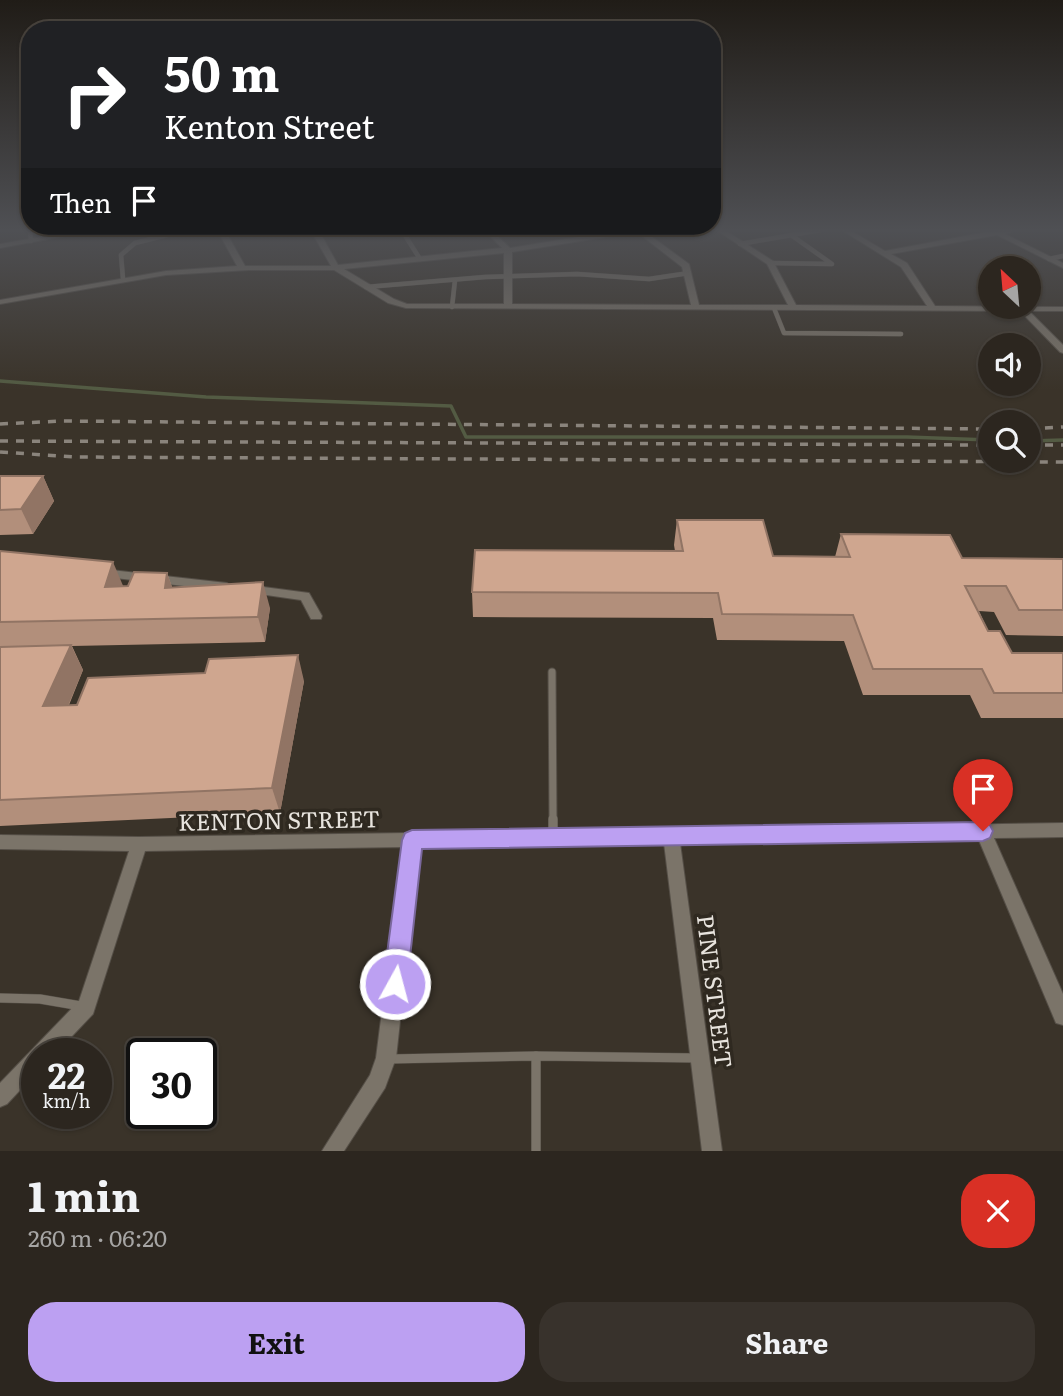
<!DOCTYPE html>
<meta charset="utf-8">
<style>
body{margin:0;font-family:Literata,serif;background:#38322c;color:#f1f3f6;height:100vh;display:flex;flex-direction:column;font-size:26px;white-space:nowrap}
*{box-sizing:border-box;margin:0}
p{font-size:23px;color:#a6a5a4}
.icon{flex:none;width:38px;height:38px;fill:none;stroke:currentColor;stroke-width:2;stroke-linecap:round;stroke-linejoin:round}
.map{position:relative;height:1151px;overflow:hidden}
.sheet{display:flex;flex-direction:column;background:#2c261f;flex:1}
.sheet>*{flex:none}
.guide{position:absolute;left:21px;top:21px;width:700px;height:214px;border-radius:28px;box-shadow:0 2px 5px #0004,0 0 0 2px #48433d;background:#202124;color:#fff;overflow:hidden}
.needle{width:46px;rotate:334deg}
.buttons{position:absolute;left:978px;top:256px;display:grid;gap:14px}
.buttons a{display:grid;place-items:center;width:63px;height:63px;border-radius:50%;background:#2c261f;box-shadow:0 2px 5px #0004,0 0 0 2px #48433d;font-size:35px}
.speed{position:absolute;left:21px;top:1038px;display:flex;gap:14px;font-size:35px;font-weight:700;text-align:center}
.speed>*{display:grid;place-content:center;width:91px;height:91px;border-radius:50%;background:#2c261f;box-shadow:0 2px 5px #0004,0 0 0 2px #48433d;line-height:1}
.speed small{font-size:18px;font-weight:400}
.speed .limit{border:4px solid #111;border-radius:10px;background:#fff;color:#111}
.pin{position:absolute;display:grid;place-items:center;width:60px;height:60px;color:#fff;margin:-72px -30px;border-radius:50% 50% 50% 0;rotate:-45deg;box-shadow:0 0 7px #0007}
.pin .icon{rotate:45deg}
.me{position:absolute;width:77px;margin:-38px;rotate:7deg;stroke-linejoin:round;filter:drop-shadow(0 0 5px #0008)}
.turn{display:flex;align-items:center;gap:24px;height:147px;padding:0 28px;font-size:32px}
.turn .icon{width:91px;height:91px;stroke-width:2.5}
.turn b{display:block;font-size:49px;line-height:60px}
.then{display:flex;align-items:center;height:66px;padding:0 28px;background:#0003;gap:14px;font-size:26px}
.round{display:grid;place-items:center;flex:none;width:74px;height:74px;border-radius:28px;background:#38322c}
.summary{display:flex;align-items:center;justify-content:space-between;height:119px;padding:0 28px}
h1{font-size:42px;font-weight:700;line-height:52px}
.button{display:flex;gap:14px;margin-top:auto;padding:14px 28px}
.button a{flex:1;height:80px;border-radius:28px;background:#bca0f2;color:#111;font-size:28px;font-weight:700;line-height:80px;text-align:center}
.button a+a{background:#38322c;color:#f1f3f6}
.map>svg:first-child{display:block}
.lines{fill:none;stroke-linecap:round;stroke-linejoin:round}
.stream{stroke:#535b43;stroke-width:3.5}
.lane-far2-casing{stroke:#554f47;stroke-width:5}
.lane-far1-casing{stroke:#554f47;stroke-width:9}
.lane-casing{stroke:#554f47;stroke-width:10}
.street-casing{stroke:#554f47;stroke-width:2}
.lane-far2{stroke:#7b7469;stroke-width:4.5}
.lane-far1{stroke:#7b7469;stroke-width:7}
.lane{stroke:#7b7469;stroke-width:9}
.street{fill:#7b7469;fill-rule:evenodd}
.rail{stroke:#8a847c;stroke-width:3.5;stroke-dasharray:8 8;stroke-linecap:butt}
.wall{fill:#b28f7b}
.shaded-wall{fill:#917464}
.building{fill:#cfa68f;stroke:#917464;stroke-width:2}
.route{fill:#bca0f2;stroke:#7a689d;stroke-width:2}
.labels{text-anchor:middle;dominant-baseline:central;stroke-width:7;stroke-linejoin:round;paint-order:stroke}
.near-street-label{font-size:23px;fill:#e8e4de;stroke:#2f2920}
</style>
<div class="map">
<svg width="1063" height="1151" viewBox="0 0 1063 1151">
<rect width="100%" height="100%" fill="#3a3329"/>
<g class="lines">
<g class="stream">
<polyline points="0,381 206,397 451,406 466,437 907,437 990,440"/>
<polyline points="1029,441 1063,440"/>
</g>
<g class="lane-far2-casing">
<g id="lane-far2">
<polyline points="30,229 31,241"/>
<polyline points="401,229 420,259"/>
<polyline points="740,244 826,229"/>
<polyline points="1049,259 1063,256"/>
<polyline points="770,263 832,264 791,235"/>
<polyline points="123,279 121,255 135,243 175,233 173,229"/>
<polyline points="366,287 485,277 577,274 649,279 689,273"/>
<polyline points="452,307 455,280"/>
<polyline points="774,308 784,333 901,334"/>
</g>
</g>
<g class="lane-far1-casing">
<polyline id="lane-far1" points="552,672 553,821"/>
</g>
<g class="lane-casing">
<g id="lane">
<polyline points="553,819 553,836"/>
<polyline points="0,998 40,999 81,1006"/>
<polyline points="536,1056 536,1151"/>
<polyline points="390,1059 536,1056 698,1058"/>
</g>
</g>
<g class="street-casing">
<g id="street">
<polygon points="87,229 103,229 0,248 0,244"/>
<path d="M208,229L226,232L245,266H331L310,229H318L338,265L502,248L483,229H490L510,248L628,229H645L644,231L689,264L699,305H788L767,264L715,229H723L773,261L796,305L927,306L901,267L840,229H848L885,251L997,230L1022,229L1005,234L1063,263V268L997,235L891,254L907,263L935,306L1063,307V311H1029L1063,345V353L1060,352L1020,311L406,308L388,303L334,270H249L166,275L0,304V300L166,271L237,266L220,235L211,233L175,235L171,233L175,231ZM637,232L682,267L691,305L512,304V252ZM504,253V304H407L394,299L344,269Z"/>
<polygon points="102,569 227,583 233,587 227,591 98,576 96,573 98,570"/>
<polygon points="249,585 309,593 322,616 321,619 311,619 301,600 245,592 243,589"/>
<polygon points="1063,823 1063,837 994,838 1063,994 1063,1025 1056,1023 978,838 680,843 722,1151 702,1151 664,843 419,847 396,1058 385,1088 344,1151 322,1151 370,1075 376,1058 403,847 145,851 93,1014 55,1054 37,1054 37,1072 7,1104 0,1107 0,1083 79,1001 129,851 0,849 0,835 139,837"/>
</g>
</g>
<use href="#lane-far2" class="lane-far2"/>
<use href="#lane-far1" class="lane-far1"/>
<use href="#lane" class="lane"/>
<use href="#street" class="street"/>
<g class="rail">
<polyline points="0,424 62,421 990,429"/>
<polyline points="1029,429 1063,427"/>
<polyline points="0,441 990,445"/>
<polyline points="1029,445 1063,445"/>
<polyline points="0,452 75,457 1063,462"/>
</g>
</g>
<g class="wall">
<polygon points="0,476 43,476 54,501 33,534 0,535"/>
<polygon points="677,520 773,556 835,557 841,534 962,558 1063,559 1063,636 1006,635 994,612 979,611 988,631 1012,653 1063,653 1063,718 981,718 970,695 863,695 844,641 717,640 713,618 473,617 472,592 675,551 674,545"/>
<polygon points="0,551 123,587 128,586 167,573 172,587 270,608 265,642 72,646 83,670 69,705 304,681 280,813 0,826"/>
</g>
<g class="shaded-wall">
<polygon points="43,476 54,501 33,534 21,509"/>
<polygon points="113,562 124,588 105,587"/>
<polygon points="167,573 176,598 165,588"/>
<polygon points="263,582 270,608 265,642 258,617"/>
<polygon points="71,645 83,670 57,732 43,706"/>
<polygon points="298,655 304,681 280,813 272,788"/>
</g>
<g class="building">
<polygon points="0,476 43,476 21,509 0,510"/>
<polygon points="677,520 763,520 773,556 850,557 841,534 950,535 962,558 1063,559 1063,610 1019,610 1006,586 965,586 988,631 1000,631 1012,653 1063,653 1063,693 994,693 982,669 873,669 853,615 722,614 718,593 472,592 475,550 683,551"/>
<polygon points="0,551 113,562 105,587 128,586 134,572 167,573 165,588 263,582 258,617 0,622"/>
<polygon points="71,645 43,706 77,705 88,678 205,673 209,659 298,655 272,788 0,800 0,647"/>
</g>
<linearGradient id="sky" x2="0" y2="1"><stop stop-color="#201c17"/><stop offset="0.59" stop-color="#4f5054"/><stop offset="1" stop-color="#4f5054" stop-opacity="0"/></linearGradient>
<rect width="1063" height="390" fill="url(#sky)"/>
<polygon class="route" points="983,822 990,825 993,831 990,838 983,841 422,849 407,984 404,992 395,996 387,992 383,984 402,840 405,833 412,830"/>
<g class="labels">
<g class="near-street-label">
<text transform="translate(279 819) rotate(-1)">KENTON STREET</text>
<text transform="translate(716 991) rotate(83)">PINE STREET</text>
</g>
</g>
</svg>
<div class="buttons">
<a><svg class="needle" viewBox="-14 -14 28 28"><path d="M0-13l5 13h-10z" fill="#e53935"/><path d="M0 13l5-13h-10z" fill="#a6a5a4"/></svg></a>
<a><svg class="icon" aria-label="sound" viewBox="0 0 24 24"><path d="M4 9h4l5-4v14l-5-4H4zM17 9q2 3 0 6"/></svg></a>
<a><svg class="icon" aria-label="search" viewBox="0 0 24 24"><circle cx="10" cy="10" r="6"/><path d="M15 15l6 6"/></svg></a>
</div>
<div class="speed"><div>22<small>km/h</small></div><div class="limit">30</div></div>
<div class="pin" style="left:983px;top:831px;background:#d93025"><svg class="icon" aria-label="arrive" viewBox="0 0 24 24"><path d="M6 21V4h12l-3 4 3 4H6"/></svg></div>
<svg class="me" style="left:395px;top:984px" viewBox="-20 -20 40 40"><circle r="17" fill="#bca0f2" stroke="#fff" stroke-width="3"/><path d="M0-11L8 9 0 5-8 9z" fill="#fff"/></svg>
<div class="guide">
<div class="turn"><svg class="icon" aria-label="right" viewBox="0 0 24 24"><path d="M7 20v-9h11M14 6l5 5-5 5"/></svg><div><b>50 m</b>Kenton Street</div></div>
<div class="then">Then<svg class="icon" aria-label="arrive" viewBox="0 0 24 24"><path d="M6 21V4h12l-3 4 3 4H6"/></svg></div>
</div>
</div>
<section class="sheet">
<div class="summary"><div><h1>1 min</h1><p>260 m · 06:20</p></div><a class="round" style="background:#d93025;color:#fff"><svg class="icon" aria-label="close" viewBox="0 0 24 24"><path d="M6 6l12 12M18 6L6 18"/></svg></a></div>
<div class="button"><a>Exit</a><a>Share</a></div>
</section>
